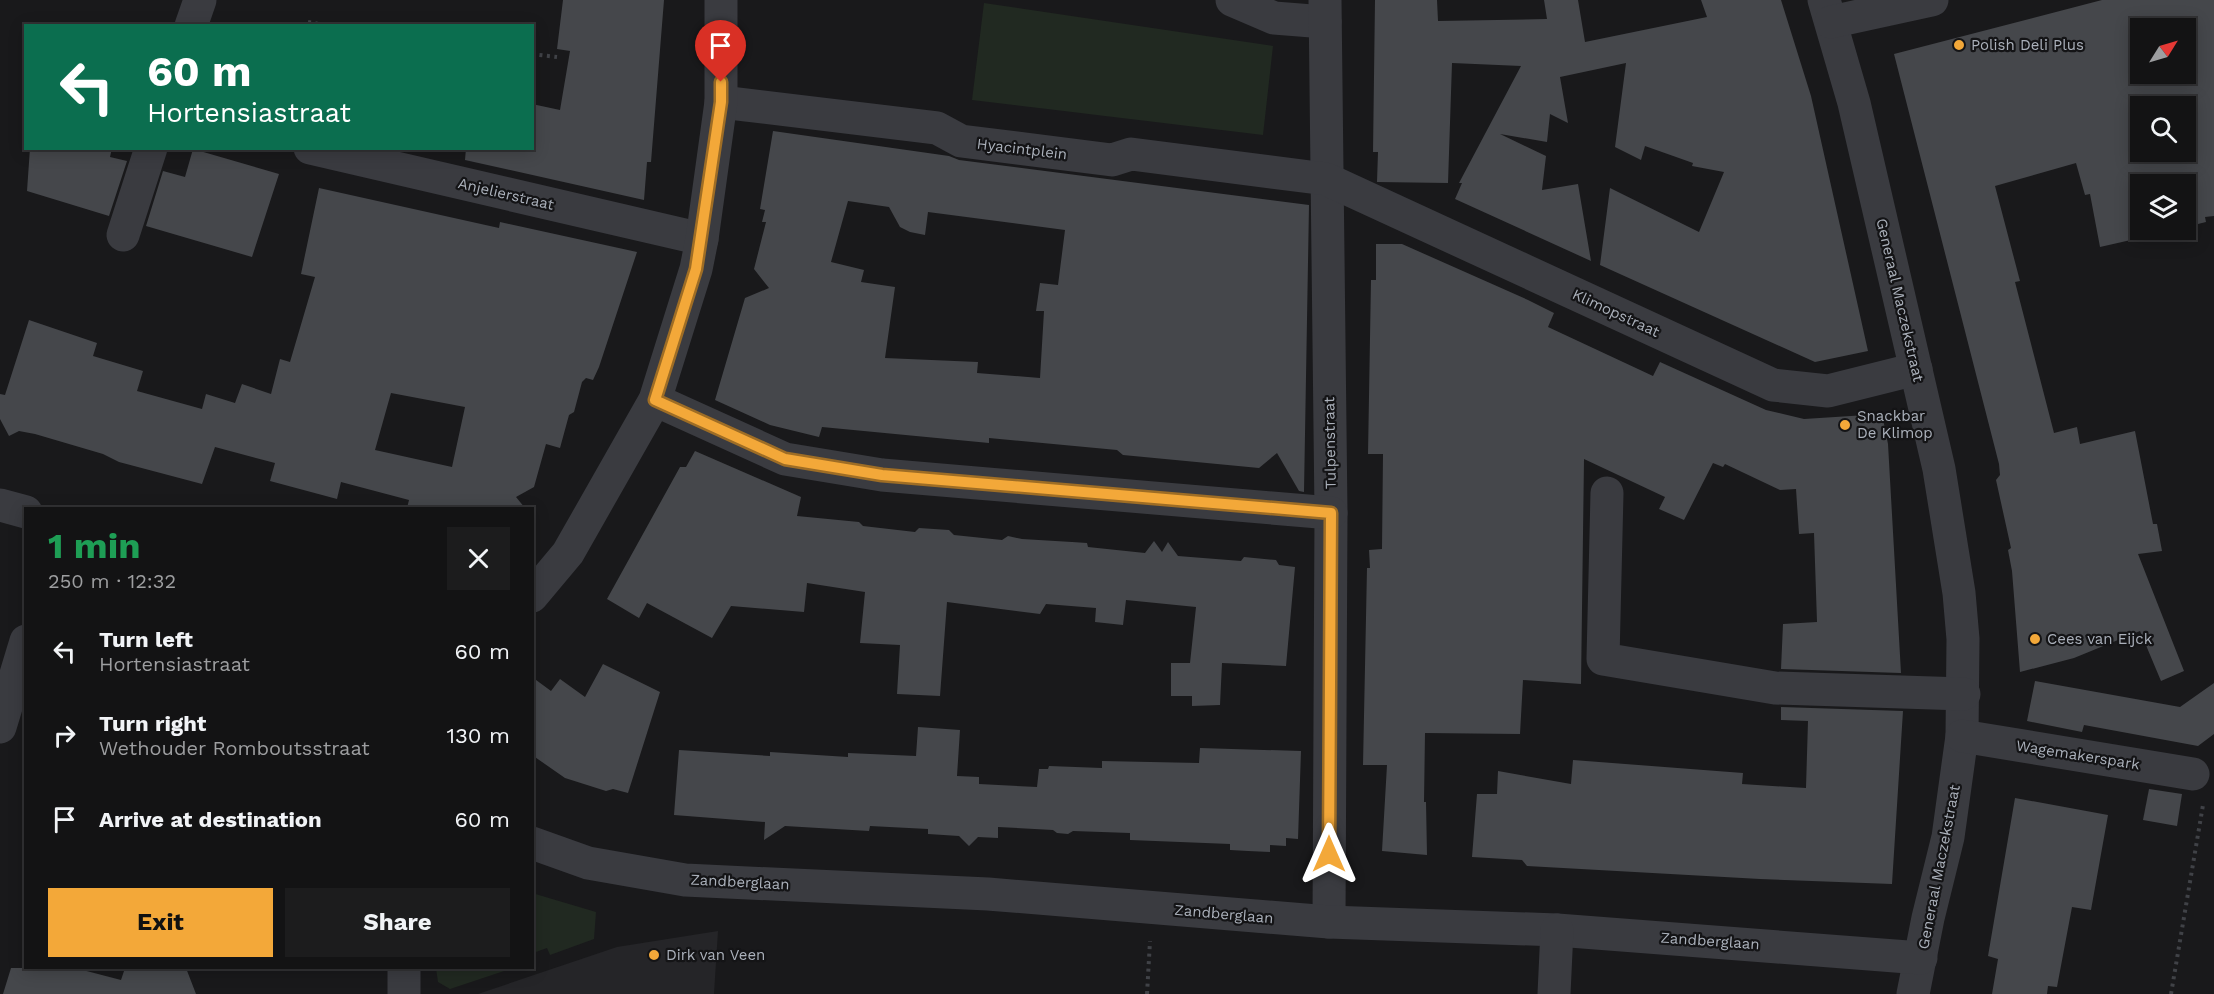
<!DOCTYPE html>
<meta charset="utf-8">
<style>
body{margin:0;font-family:"Work Sans",sans-serif;background:#1c1c1d;color:#f1f3f6;height:100vh;display:flex;flex-direction:column;font-size:22px;white-space:nowrap}
*{box-sizing:border-box;margin:0}
p{font-size:20px;color:#9d9ea0}
.icon{flex:none;width:33px;height:33px;fill:none;stroke:currentColor;stroke-width:2;stroke-linecap:round;stroke-linejoin:round}
.map{position:relative;flex:1;overflow:hidden}
.sheet{position:absolute;left:24px;top:507px;width:510px;height:462px;display:flex;flex-direction:column;background:#131314;border-radius:0px;box-shadow:0 3px 15px #0003,0 0 0 2px #323234}
.sheet>*{flex:none}
.hud{position:absolute;left:24px;top:24px;width:510px;height:126px;border-radius:0px;box-shadow:0 3px 15px #0003,0 0 0 2px #323234;background:#0b6e4f;color:#fff;overflow:hidden}
.needle{width:39px;rotate:53deg}
.fabs{position:absolute;left:2130px;top:18px;display:grid;gap:12px}
.fabs a{display:grid;place-items:center;width:66px;height:66px;border-radius:0px;background:#131314;box-shadow:0 3px 15px #0003,0 0 0 2px #323234;font-size:30px}
.pin{position:absolute;display:grid;place-items:center;width:51px;height:51px;color:#fff;margin:-62px -26px;border-radius:50% 50% 50% 0;rotate:-45deg;box-shadow:0 0 6px #0007}
.pin .icon{rotate:45deg}
.me{position:absolute;width:66px;margin:-33px;rotate:0deg;stroke-linejoin:round;filter:drop-shadow(0 0 4px #0008)}
.turn{display:flex;align-items:center;gap:21px;height:126px;padding:0 24px;font-size:27px}
.turn .icon{width:78px;height:78px;stroke-width:2.5}
.turn b{display:block;font-size:42px;line-height:51px}
.round{display:grid;place-items:center;flex:none;width:63px;height:63px;border-radius:0px;background:#1c1c1d}
.summary{display:flex;align-items:center;justify-content:space-between;height:102px;padding:0 24px}
h1{font-size:36px;font-weight:700;line-height:45px;color:#1e9e55}
.button{display:flex;gap:12px;margin-top:auto;padding:12px 24px}
.button a{flex:1;height:69px;border-radius:0px;background:#f3a839;color:#111;font-size:24px;font-weight:700;line-height:69px;text-align:center}
.button a+a{background:#1c1c1d;color:#f1f3f6}
ul{padding:0;list-style:none}
li{display:flex;align-items:center;gap:18px;height:84px;padding:0 24px}
li div{flex:1}
li b{display:block;font-size:22px}
li em{font-style:normal}
.map>svg:first-child{display:block}
.built{fill:#252528}
.green{fill:#212921}
.building{fill:#45474b;fill-rule:evenodd}
.lines{fill:none;stroke-linecap:round;stroke-linejoin:round}
.path{stroke:#404247;stroke-width:4;stroke-dasharray:3 4.5;stroke-linecap:butt}
.minor{stroke:#3a3b40;stroke-width:33}
.route-casing{stroke:#9e6d25;stroke-width:15}
.route{stroke:#f3a839;stroke-width:10}
.poi-dot{fill:#f3a839;stroke:#141416;stroke-width:2}
.labels{text-anchor:middle;dominant-baseline:central;stroke-width:4.5;stroke-linejoin:round;paint-order:stroke}
.poi-label{font-size:15px;fill:#abb1bb;stroke:#141416;text-anchor:start}
.street-label{font-size:15px;fill:#abb1bb;stroke:#141416}
</style>
<div class="map">
<svg width="2214" height="994" viewBox="0 0 2214 994">
<rect width="100%" height="100%" fill="#19191b"/>
<polygon class="built" points="718,931 714,994 478,994 617,947"/>
<g class="green">
<polygon points="984,3 1273,46 1263,135 972,100"/>
<polygon points="532,893 596,912 594,939 550,955 547,948 533,953"/>
<polygon points="436,968 513,968 450,989 438,982"/>
</g>
<g class="building">
<polygon points="563,0 664,0 651,162 647,162 644,200 465,160 466,148 532,148 532,104 560,110 570,51 557,49"/>
<polygon points="1375,0 1437,0 1438,21 1547,19 1544,0 1578,0 1585,42 1707,17 1701,0 1781,0 1811,96 1868,351 1815,362 1600,265 1610,188 1699,232 1724,172 1692,166 1693,163 1645,146 1641,160 1615,147 1626,63 1560,77 1568,123 1550,114 1547,142 1500,134 1546,156 1542,190 1578,184 1591,261 1455,199 1462,183 1459,183 1521,66 1452,63 1448,183 1377,182 1378,152 1373,152"/>
<path d="M2102,0H2214V216L2205,217L2206,222L2186,227V184H2140V230H2175L2100,247L2090,194L2085,195L2076,163L1995,186L2020,281L2015,282L2054,433L2077,427L2080,444L2135,431L2153,524H2157L2162,551L2138,554L2184,671L2161,681L2140,631L2074,658L2020,672L2012,571L2008,550L2011,548L1996,480L2000,475L1999,464L1894,54ZM2140,28H2186V74H2140ZM2140,106H2186V152H2140Z"/>
<path d="M773,131L949,156L959,160L1309,205L1304,492L1299,491L1277,453L1259,468L1123,455L1117,450L989,438V443L822,427L819,437L770,425L715,400L745,298L769,288L754,269L766,222H762L765,210L760,209ZM848,201L889,207L900,227L910,232L925,235L928,212L1065,230L1058,285L1040,283L1036,311H1044L1040,378L977,373L978,362L885,358L895,287L861,282L864,270L831,262Z"/>
<polygon points="30,148 112,148 110,157 127,161 109,216 27,191"/>
<polygon points="193,149 279,174 252,257 146,226 163,171 185,177"/>
<path d="M319,188L499,228L500,222L637,252L599,367L593,380L586,378L582,382L574,412L569,415L560,448L546,444L534,487L516,497L525,508H407L409,500L341,482L337,499L270,481L275,463L215,447L202,484L119,462L103,454L35,434L19,431L9,436L0,419V394L5,395L29,320L97,343L93,356L143,371L137,391L202,409L206,394L235,403L242,384L271,394L280,359L290,362L315,277L301,274ZM391,393L465,407L452,467L375,450Z"/>
<polygon points="1376,244 1402,244 1528,300 1554,313 1548,327 1653,376 1660,362 1766,410 1804,419 1882,414 1888,444 1901,673 1781,669 1783,624 1817,622 1814,533 1799,534 1796,489 1780,490 1725,464 1723,467 1713,463 1684,520 1659,509 1665,497 1584,459 1581,684 1523,680 1520,734 1425,733 1424,802 1426,802 1427,855 1382,851 1387,765 1363,765 1367,568 1370,568 1369,550 1382,549 1383,454 1368,454 1371,280 1376,280"/>
<polygon points="695,451 801,497 797,516 859,522 863,526 915,532 919,528 949,530 954,535 1002,540 1008,536 1022,539 1072,542 1087,543 1088,547 1145,553 1154,541 1162,552 1168,542 1178,556 1241,561 1244,557 1276,560 1279,565 1295,567 1286,666 1222,663 1220,705 1192,706 1192,696 1171,696 1171,663 1190,663 1196,607 1126,600 1123,625 1095,622 1096,608 1046,604 1040,614 947,602 940,696 897,694 900,645 860,643 865,592 807,583 804,612 731,606 712,638 647,603 639,618 607,599 680,467 686,467"/>
<polygon points="603,664 660,692 628,793 613,789 606,791 565,778 532,755 532,677 551,691 560,679 585,697"/>
<polygon points="2035,681 2180,707 2214,683 2214,734 2198,746 2084,725 2082,732 2027,721"/>
<polygon points="1781,707 1903,711 1892,884 1760,879 1527,866 1522,860 1472,857 1477,794 1497,794 1498,771 1571,784 1573,760 1743,773 1742,784 1806,788 1808,721 1781,720"/>
<polygon points="918,727 960,730 957,776 979,777 979,784 1037,787 1039,769 1048,769 1049,766 1102,768 1102,761 1199,763 1200,748 1301,751 1298,839 1286,838 1286,846 1270,845 1270,852 1248,851 1230,850 1230,844 1130,840 1130,833 1073,831 1068,834 1057,833 1053,830 998,827 998,838 978,837 969,846 959,836 928,834 928,829 870,826 869,831 785,826 764,840 765,822 674,815 679,750 770,756 770,752 848,757 848,753 916,756"/>
<polygon points="2149,789 2182,794 2177,826 2143,820"/>
<polygon points="2015,798 2108,815 2091,910 2072,907 2057,987 2048,986 2047,994 1992,994 1998,959 1988,956"/>
<polygon points="11,968 75,968 121,980 125,968 186,968 196,994 3,994"/>
</g>
<g class="lines">
<g class="path">
<polyline points="308,22 330,26"/>
<polyline points="532,54 557,57"/>
<polyline points="1147,994 1150,941"/>
<polyline points="2171,994 2203,805"/>
</g>
<g class="minor">
<polyline points="1232,0 1274,18 1325,22"/>
<polyline points="1325,0 1331,513 1329,922"/>
<polyline points="1824,0 1854,103 1939,469 1959,593 1963,639 1962,736 1948,837 1928,918 1913,994"/>
<polyline points="1831,22 1932,0"/>
<polyline points="191,26 200,0"/>
<polyline points="721,102 937,128 961,141 1112,160 1131,154 1326,179 1773,385 1828,391 1916,369"/>
<polyline points="310,148 702,239"/>
<polyline points="123,235 151,148"/>
<polyline points="655,400 785,459 882,475 1331,513"/>
<polyline points="1607,493 1603,659 1775,688 1964,694"/>
<polyline points="0,505 26,512"/>
<polyline points="532,596 568,553 655,400 696,269 702,239 721,102 721,0"/>
<polyline points="0,727 26,641"/>
<polyline points="1962,736 2193,774"/>
<polyline points="532,843 588,863 685,880 988,894 1329,922 1557,930 1921,958"/>
<polyline points="404,994 404,968"/>
<polyline points="1554,994 1557,930"/>
</g>
</g>
<g class="lines">
<g class="route-casing">
<polyline id="route" points="721,82 721,102 696,269 655,400 785,459 882,475 1331,513 1329,854"/>
</g>
<use href="#route" class="route"/>
</g>
<g class="poi-dot">
<circle cx="1959" cy="45" r="6"/>
<circle cx="1845" cy="425" r="6"/>
<circle cx="2035" cy="639" r="6"/>
<circle cx="654" cy="955" r="6"/>
</g>
<g class="labels">
<g class="poi-label">
<text x="1971" y="45">Polish Deli Plus</text>
<text x="1857" y="416">Snackbar<tspan x="1857" dy="17">De Klimop</tspan></text>
<text x="2047" y="639">Cees van Eijck</text>
<text x="666" y="955">Dirk van Veen</text>
</g>
<g class="street-label">
<text transform="translate(1022 149) rotate(7)">Hyacintplein</text>
<text transform="translate(506 194) rotate(13)">Anjelierstraat</text>
<text transform="translate(1900 300) rotate(77)">Generaal Maczekstraat</text>
<text transform="translate(1616 313) rotate(25)">Klimopstraat</text>
<text transform="translate(1330 443) rotate(-91)">Tulpenstraat</text>
<text transform="translate(2078 755) rotate(9)">Wagemakerspark</text>
<text transform="translate(1939 867) rotate(-79)">Generaal Maczekstraat</text>
<text transform="translate(740 882) rotate(3)">Zandberglaan</text>
<text transform="translate(1224 914) rotate(5)">Zandberglaan</text>
<text transform="translate(1710 941) rotate(4)">Zandberglaan</text>
</g>
</g>
</svg>
<div class="fabs">
<a><svg class="needle" viewBox="-14 -14 28 28"><path d="M0-13l5 13h-10z" fill="#e53935"/><path d="M0 13l5-13h-10z" fill="#9d9ea0"/></svg></a>
<a><svg class="icon" aria-label="search" viewBox="0 0 24 24"><circle cx="10" cy="10" r="6"/><path d="M15 15l6 6"/></svg></a>
<a><svg class="icon" aria-label="layers" viewBox="0 0 24 24"><path d="M12 4l9 5-9 5-9-5zM3 14l9 5 9-5"/></svg></a>
</div>
<div class="pin" style="left:721px;top:82px;background:#d93025"><svg class="icon" aria-label="arrive" viewBox="0 0 24 24"><path d="M6 21V4h12l-3 4 3 4H6"/></svg></div>
<svg class="me" style="left:1329px;top:854px" viewBox="-20 -20 40 40"><path d="M0-17L14 15 0 8-14 15z" fill="#f3a839" stroke="#fff" stroke-width="4"/></svg>
<div class="hud">
<div class="turn"><svg class="icon" aria-label="left" viewBox="0 0 24 24"><path d="M17 20v-9H6M10 6l-5 5 5 5"/></svg><div><b>60 m</b>Hortensiastraat</div></div>
</div>
<section class="sheet">
<div class="summary"><div><h1>1 min</h1><p>250 m · 12:32</p></div><a class="round"><svg class="icon" aria-label="close" viewBox="0 0 24 24"><path d="M6 6l12 12M18 6L6 18"/></svg></a></div>
<ul>
<li><svg class="icon" aria-label="left" viewBox="0 0 24 24"><path d="M17 20v-9H6M10 6l-5 5 5 5"/></svg><div><b>Turn left</b><p>Hortensiastraat</p></div><em>60 m</em></li>
<li><svg class="icon" aria-label="right" viewBox="0 0 24 24"><path d="M7 20v-9h11M14 6l5 5-5 5"/></svg><div><b>Turn right</b><p>Wethouder Romboutsstraat</p></div><em>130 m</em></li>
<li><svg class="icon" aria-label="arrive" viewBox="0 0 24 24"><path d="M6 21V4h12l-3 4 3 4H6"/></svg><div><b>Arrive at destination</b></div><em>60 m</em></li>
</ul>
<div class="button"><a>Exit</a><a>Share</a></div>
</section>
</div>
